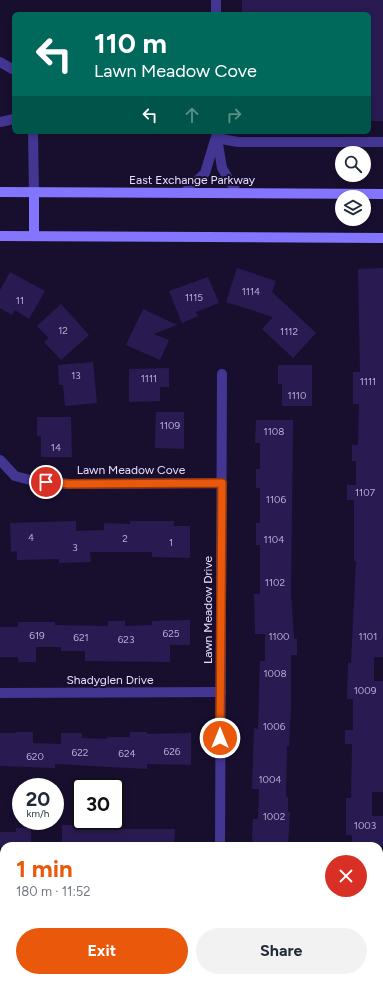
<!DOCTYPE html>
<meta charset="utf-8">
<style>
body{margin:0;font-family:Figtree,sans-serif;background:#f2f2f3;color:#1f2937;height:100vh;display:flex;flex-direction:column;font-size:15px;white-space:nowrap}
*{box-sizing:border-box;margin:0}
p{font-size:13px;color:#747a83}
.icon{flex:none;width:22px;height:22px;fill:none;stroke:currentColor;stroke-width:2;stroke-linecap:round;stroke-linejoin:round}
.map{position:relative;flex:1;overflow:hidden}
.panel{position:absolute;left:0px;top:842px;width:383px;height:140px;display:flex;flex-direction:column;background:#fff;border-radius:12px 12px 0 0;box-shadow:0 2px 6px #0003}
.panel>*{flex:none}
.banner{position:absolute;left:12px;top:12px;width:359px;height:122px;border-radius:6px;box-shadow:0 2px 6px #0003;background:#00695c;color:#fff;overflow:hidden}
.tools{position:absolute;left:335px;top:146px;display:grid;gap:8px}
.tools a{display:grid;place-items:center;width:36px;height:36px;border-radius:50%;background:#fff;box-shadow:0 2px 6px #0003;font-size:20px}
.speed{position:absolute;left:12px;top:778px;display:flex;gap:8px;font-size:20px;font-weight:700;text-align:center}
.speed>*{display:grid;place-content:center;width:52px;height:52px;border-radius:50%;background:#fff;box-shadow:0 2px 6px #0003;line-height:1}
.speed small{font-size:10px;font-weight:400}
.speed .limit{border:2px solid #111;border-radius:6px;background:#fff;color:#111}
.pin{position:absolute;display:grid;place-items:center;width:34px;height:34px;color:#fff;margin:-17px;border:2px solid #fff;border-radius:50%;box-shadow:0 1px 4px #0007}
.me{position:absolute;width:44px;margin:-22px;rotate:0deg;stroke-linejoin:round;filter:drop-shadow(0 0 3px #0008)}
.turn{display:flex;align-items:center;gap:14px;height:84px;padding:0 16px;font-size:18px}
.turn .icon{width:52px;height:52px;stroke-width:2.5}
.turn b{display:block;font-size:28px;line-height:34px}
.lanes{display:flex;align-items:center;height:38px;padding:0 16px;background:#0003;justify-content:center;gap:20px;direction:ltr}
.lanes .off{opacity:.35}
.round{display:grid;place-items:center;flex:none;width:42px;height:42px;border-radius:21px;background:#f2f2f3}
.summary{display:flex;align-items:center;justify-content:space-between;height:68px;padding:0 16px}
h1{font-size:24px;font-weight:700;line-height:30px;color:#ea580c}
.cta{display:flex;gap:8px;margin-top:auto;padding:8px 16px}
.cta a{flex:1;height:46px;border-radius:24px;background:#ea580c;color:#fff;font-size:16px;font-weight:700;line-height:46px;text-align:center}
.cta a+a{background:#f2f2f3;color:#1f2937}
.map>svg:first-child{display:block}
.building{fill:#2a1a52}
.lines{fill:none;stroke-linecap:round;stroke-linejoin:round}
.lane{stroke:#423692;stroke-width:10}
.street{stroke:#423692;stroke-width:10}
.secondary{stroke:#8475ff;stroke-width:10}
.route-casing{stroke:#983908;stroke-width:10}
.route{stroke:#ea580c;stroke-width:7}
.labels{text-anchor:middle;dominant-baseline:central;stroke-width:4;stroke-linejoin:round;paint-order:stroke}
.number-label{font-size:10px;fill:#b6add4}
.street-label{font-size:12px;fill:#e4deff;stroke:#180f2f}
</style>
<div class="map">
<svg width="383" height="982" viewBox="0 0 383 982">
<rect width="100%" height="100%" fill="#180f2f"/>
<g class="building">
<polygon points="242,0 383,0 383,121 369,121 369,14 242,14"/>
<polygon points="237,268 276,281 272,292 316,333 293,358 262,329 273,317 226,302"/>
<polygon points="383,268 383,657 374,657 374,681 383,681 383,792 372,792 372,816 383,816 383,846 352,846 352,835 346,835 346,798 351,798 352,744 345,744 345,730 353,730 353,699 347,699 348,663 351,663 356,561 354,561 354,500 347,500 347,485 356,485 356,461 352,461 352,445 358,445 359,404 353,404 353,372 360,372 358,269"/>
<polygon points="10,272 45,291 29,319 15,310 12,315 0,308 0,290"/>
<polygon points="208,277 219,303 196,312 198,316 182,323 169,291"/>
<polygon points="61,304 89,335 61,360 44,342 49,338 37,326"/>
<polygon points="143,309 177,325 154,334 169,340 160,360 126,345"/>
<polygon points="93,362 97,403 65,406 63,385 59,385 58,365"/>
<polygon points="278,365 312,365 312,406 282,406 282,384 278,384"/>
<polygon points="169,368 169,387 160,387 160,401 129,402 129,369"/>
<polygon points="156,412 184,412 184,449 155,448"/>
<polygon points="37,417 71,417 72,457 41,457 41,436 37,436"/>
<polygon points="256,420 293,420 291,593 294,639 297,639 297,655 291,655 291,707 289,746 287,746 286,797 288,797 288,812 290,812 288,846 253,846 252,835 253,819 258,819 259,789 252,789 254,728 258,729 260,661 265,661 265,634 255,634 254,594 260,594 260,545 256,545 256,523 260,523 260,488 256,488 256,469 260,469 260,443 255,443"/>
<polygon points="76,521 76,531 104,530 104,523 130,524 130,521 174,521 174,526 190,526 190,558 152,557 152,552 90,552 91,562 59,563 59,559 17,560 17,551 11,552 10,523"/>
<polygon points="190,620 190,645 170,645 170,662 85,661 85,651 61,651 61,647 36,647 36,662 18,662 18,657 0,657 0,627 18,627 18,622 55,622 55,625 108,626 108,621 125,621 125,626 152,625 152,621"/>
<polygon points="16,732 33,732 33,743 61,744 61,733 82,733 82,738 107,739 107,737 130,737 130,732 147,732 147,734 191,733 191,765 147,764 147,769 55,764 55,768 0,766 0,733 16,733"/>
<polygon points="83,821 104,821 104,829 175,829 174,846 62,846 62,825 83,825"/>
<polygon points="16,828 31,828 31,846 0,846 0,832 16,832"/>
</g>
<g class="lines">
<g class="lane">
<polyline points="216,14 216,0"/>
<polyline points="0,62 14,70"/>
<polyline points="0,122 14,119"/>
<polyline points="33,132 34,193"/>
<polyline points="216,132 222,168 237,193"/>
<polyline points="216,138 238,142 383,142"/>
<polyline points="184,193 205,173 215,140"/>
</g>
<g class="street">
<polyline points="0,460 15,476 34,481 69,484 222,483"/>
<polyline points="0,693 221,692"/>
<polyline points="220,846 222,374"/>
<polyline points="0,910 4,910"/>
<polyline points="379,910 383,910"/>
</g>
<g class="secondary">
<polyline points="0,192 383,194"/>
<polyline points="34,193 34,236"/>
<polyline points="0,236 383,238"/>
</g>
</g>
<g class="lines">
<g class="route-casing">
<polyline id="route" points="46,482 69,484 222,483 220,738"/>
</g>
<use href="#route" class="route"/>
</g>
<g class="labels">
<g class="number-label">
<text x="251" y="291">1114</text>
<text x="194" y="297">1115</text>
<text x="20" y="300">11</text>
<text x="63" y="330">12</text>
<text x="289" y="331">1112</text>
<text x="76" y="375">13</text>
<text x="149" y="378">1111</text>
<text x="368" y="381">1111</text>
<text x="297" y="395">1110</text>
<text x="170" y="425">1109</text>
<text x="274" y="431">1108</text>
<text x="56" y="447">14</text>
<text x="365" y="492">1107</text>
<text x="276" y="499">1106</text>
<text x="31" y="537">4</text>
<text x="125" y="538">2</text>
<text x="274" y="539">1104</text>
<text x="171" y="542">1</text>
<text x="75" y="547">3</text>
<text x="275" y="582">1102</text>
<text x="171" y="633">625</text>
<text x="37" y="635">619</text>
<text x="279" y="636">1100</text>
<text x="368" y="636">1101</text>
<text x="81" y="637">621</text>
<text x="126" y="639">623</text>
<text x="275" y="673">1008</text>
<text x="365" y="690">1009</text>
<text x="274" y="726">1006</text>
<text x="172" y="751">626</text>
<text x="80" y="752">622</text>
<text x="127" y="753">624</text>
<text x="35" y="756">620</text>
<text x="270" y="779">1004</text>
<text x="274" y="816">1002</text>
<text x="365" y="825">1003</text>
</g>
<g class="street-label">
<text x="192" y="180">East Exchange Parkway</text>
<text x="131" y="470">Lawn Meadow Cove</text>
<text transform="translate(208 610) rotate(-90)">Lawn Meadow Drive</text>
<text x="110" y="680">Shadyglen Drive</text>
</g>
</g>
</svg>
<div class="tools">
<a><svg class="icon" aria-label="search" viewBox="0 0 24 24"><circle cx="10" cy="10" r="6"/><path d="M15 15l6 6"/></svg></a>
<a><svg class="icon" aria-label="layers" viewBox="0 0 24 24"><path d="M12 4l9 5-9 5-9-5zM3 14l9 5 9-5"/></svg></a>
</div>
<div class="speed"><div>20<small>km/h</small></div><div class="limit">30</div></div>
<div class="pin" style="left:46px;top:482px;background:#d93025"><svg class="icon" aria-label="arrive" viewBox="0 0 24 24"><path d="M6 21V4h12l-3 4 3 4H6"/></svg></div>
<svg class="me" style="left:220px;top:738px" viewBox="-20 -20 40 40"><circle r="17" fill="#ea580c" stroke="#fff" stroke-width="3"/><path d="M0-11L8 9 0 5-8 9z" fill="#fff"/></svg>
<div class="banner">
<div class="turn"><svg class="icon" aria-label="left" viewBox="0 0 24 24"><path d="M17 20v-9H6M10 6l-5 5 5 5"/></svg><div><b>110 m</b>Lawn Meadow Cove</div></div>
<div class="lanes"><svg class="icon" aria-label="left" viewBox="0 0 24 24"><path d="M17 20v-9H6M10 6l-5 5 5 5"/></svg><svg class="icon off" aria-label="ahead" viewBox="0 0 24 24"><path d="M12 20V5M6 11l6-6 6 6"/></svg><svg class="icon off" aria-label="right" viewBox="0 0 24 24"><path d="M7 20v-9h11M14 6l5 5-5 5"/></svg></div>
</div>
<section class="panel">
<div class="summary"><div><h1>1 min</h1><p>180 m · 11:52</p></div><a class="round" style="background:#d93025;color:#fff"><svg class="icon" aria-label="close" viewBox="0 0 24 24"><path d="M6 6l12 12M18 6L6 18"/></svg></a></div>
<div class="cta"><a>Exit</a><a>Share</a></div>
</section>
</div>
